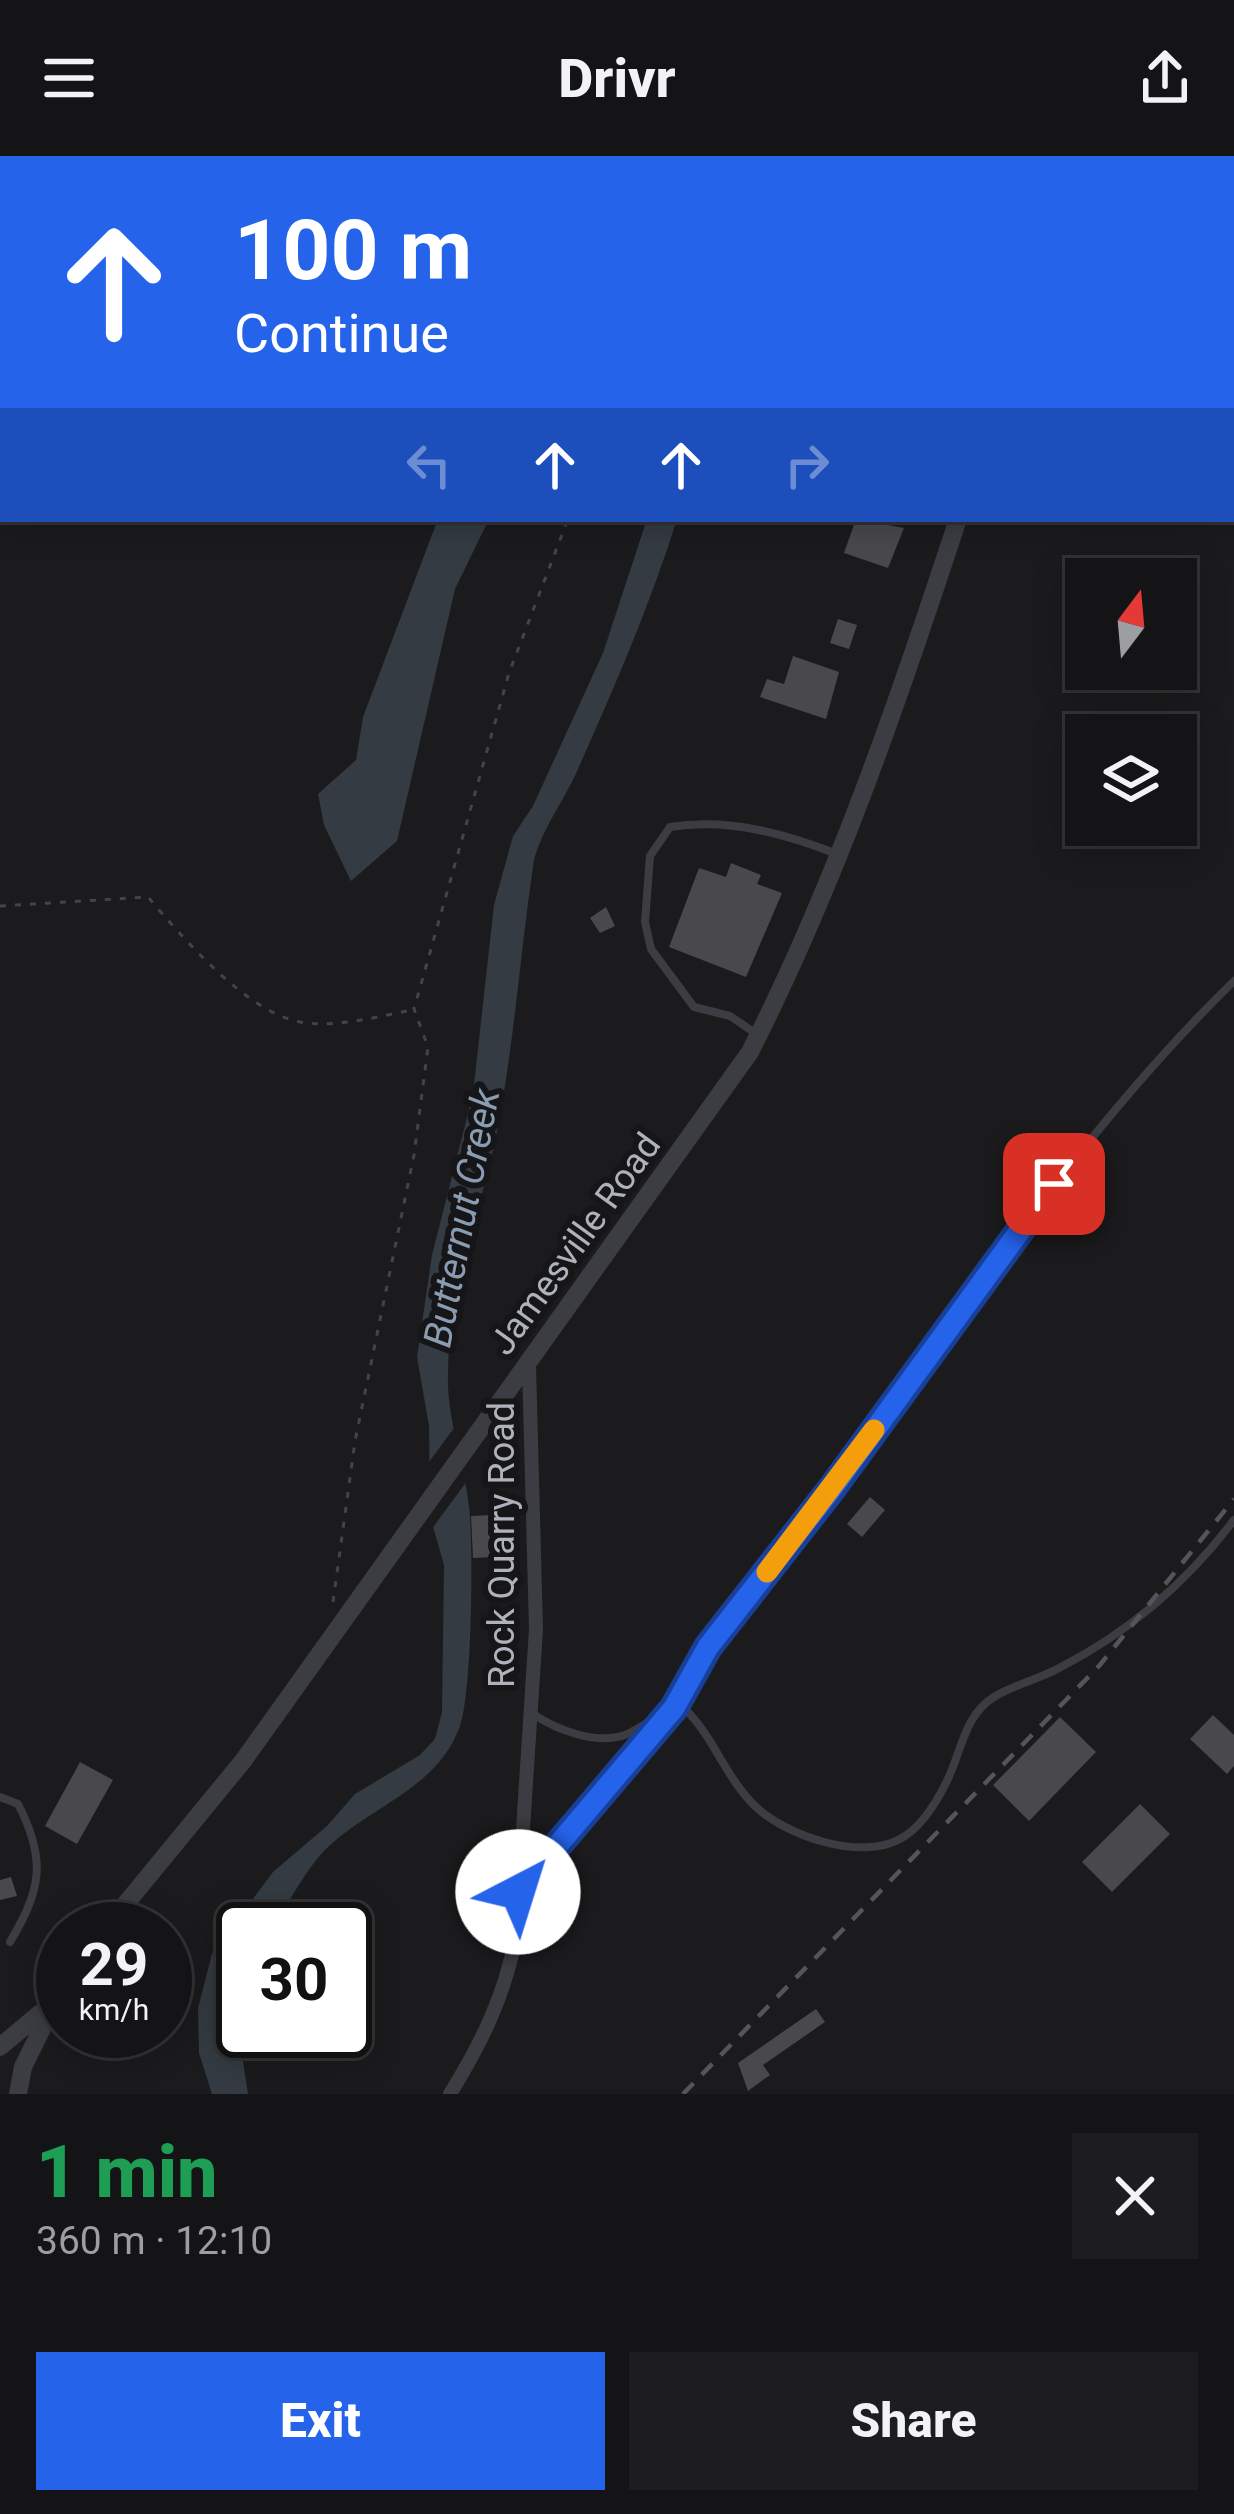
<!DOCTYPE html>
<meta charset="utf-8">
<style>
body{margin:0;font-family:Roboto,sans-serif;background:#1d1d1f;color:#f1f3f6;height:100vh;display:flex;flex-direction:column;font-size:45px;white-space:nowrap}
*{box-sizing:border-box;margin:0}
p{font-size:39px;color:#9d9ea1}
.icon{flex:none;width:66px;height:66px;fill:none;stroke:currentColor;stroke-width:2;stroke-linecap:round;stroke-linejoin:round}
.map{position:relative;height:1938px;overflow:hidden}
.side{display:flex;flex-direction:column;background:#141416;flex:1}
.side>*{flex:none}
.top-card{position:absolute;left:0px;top:0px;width:1236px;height:366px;box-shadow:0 6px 30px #0003,0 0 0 3px #333335;background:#2563eb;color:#fff;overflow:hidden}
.needle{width:78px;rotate:16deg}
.tools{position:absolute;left:1065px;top:402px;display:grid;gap:24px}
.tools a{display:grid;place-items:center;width:132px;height:132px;border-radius:0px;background:#141416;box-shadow:0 6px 30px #0003,0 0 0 3px #333335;font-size:60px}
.speed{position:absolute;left:36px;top:1746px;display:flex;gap:24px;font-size:60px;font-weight:700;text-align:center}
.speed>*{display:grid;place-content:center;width:156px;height:156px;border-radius:50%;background:#141416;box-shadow:0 6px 30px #0003,0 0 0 3px #333335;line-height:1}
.speed small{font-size:30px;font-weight:400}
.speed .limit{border:6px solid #111;border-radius:18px;background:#fff;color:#111}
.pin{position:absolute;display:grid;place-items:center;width:102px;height:102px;color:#fff;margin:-51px;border-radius:24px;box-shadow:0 6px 18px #0006}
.me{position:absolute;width:132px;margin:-66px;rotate:40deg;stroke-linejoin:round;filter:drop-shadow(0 0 9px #0008)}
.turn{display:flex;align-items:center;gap:42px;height:252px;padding:0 36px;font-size:54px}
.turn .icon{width:156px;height:156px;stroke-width:2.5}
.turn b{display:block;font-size:84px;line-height:102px}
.lanes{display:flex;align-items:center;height:114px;padding:0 36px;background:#0003;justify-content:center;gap:60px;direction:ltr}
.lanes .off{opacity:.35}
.round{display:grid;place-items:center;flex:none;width:126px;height:126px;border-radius:0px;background:#1d1d1f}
.headline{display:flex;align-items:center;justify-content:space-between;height:204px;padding:0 36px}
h1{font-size:72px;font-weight:800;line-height:90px;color:#1e9e55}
.button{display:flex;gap:24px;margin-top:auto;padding:24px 36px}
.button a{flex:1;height:138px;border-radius:0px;background:#2563eb;color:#fff;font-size:48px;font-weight:800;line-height:138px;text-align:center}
.button a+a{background:#1d1d1f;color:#f1f3f6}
header{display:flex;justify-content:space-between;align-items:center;height:156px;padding:0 36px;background:#141416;font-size:54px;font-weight:800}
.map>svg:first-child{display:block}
.green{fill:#252d27}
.water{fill:#343b42}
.pier{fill:#1b1b1d}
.building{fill:#49484d}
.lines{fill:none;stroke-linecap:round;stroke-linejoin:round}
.path{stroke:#434449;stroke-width:3;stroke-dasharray:6 9;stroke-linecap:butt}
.service{stroke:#3c3d42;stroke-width:8}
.minor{stroke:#3c3d42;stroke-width:14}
.tertiary{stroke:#3c3d42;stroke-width:18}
.motorway{stroke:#696b72;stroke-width:27}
.rail{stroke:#54555a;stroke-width:4.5;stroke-dasharray:15 12;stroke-linecap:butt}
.route-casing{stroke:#184099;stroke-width:30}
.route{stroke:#2563eb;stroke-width:21}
.slow{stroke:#f59e0b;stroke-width:21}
.labels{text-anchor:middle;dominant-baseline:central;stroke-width:12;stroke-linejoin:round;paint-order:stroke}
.street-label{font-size:36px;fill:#afb2bb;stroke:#161618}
.water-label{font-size:39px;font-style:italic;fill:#8a9cb2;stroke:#161618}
</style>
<header><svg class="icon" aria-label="menu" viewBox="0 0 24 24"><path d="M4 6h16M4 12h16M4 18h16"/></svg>Drivr<svg class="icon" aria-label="share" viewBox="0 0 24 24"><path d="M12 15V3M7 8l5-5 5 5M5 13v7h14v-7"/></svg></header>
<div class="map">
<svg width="1234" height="1938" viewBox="0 0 1234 1938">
<rect width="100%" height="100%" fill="#1b1b1d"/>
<polygon class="green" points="0,0 113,0 3,3 0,152"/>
<g class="water">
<polygon points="438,363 489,363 455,433 397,685 351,725 324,669 318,638 356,604 363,561"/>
<path d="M647,363H677C650,449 615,530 578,613C564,645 543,671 534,704C520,797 514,893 495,985C478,1062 449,1137 448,1217C446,1264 467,1313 470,1361C473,1403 472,1534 460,1570C438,1632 373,1649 329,1690C306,1712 289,1747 272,1773H243V1817L235,1854L248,1938H212L199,1897L198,1852L212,1798L273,1716L327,1670L355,1638L420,1599L435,1583L442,1556L444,1409L430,1360L429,1270L417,1201L432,1099L473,938L494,749L513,680L533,650L603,497Z"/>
</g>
<polygon class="pier" points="460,1264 470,1321 428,1378 423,1314"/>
<g class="building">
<polygon points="856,363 904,372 888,412 844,397"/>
<polygon points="838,463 857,469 849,493 830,487"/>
<polygon points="793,500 839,516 826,563 760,541 767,523 784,528"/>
<polygon points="731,707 761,719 757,728 782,737 746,821 669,791 699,712 726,721"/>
<polygon points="606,751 615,770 600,777 590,762"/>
<polygon points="870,1341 885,1354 862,1381 847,1368"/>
<polygon points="491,1359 494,1401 473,1402 471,1360"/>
<polygon points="1213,1559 1234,1579 1234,1610 1227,1618 1190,1583"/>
<polygon points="1060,1561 1096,1596 1029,1665 993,1629"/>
<polygon points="80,1606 113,1624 77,1688 45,1670"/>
<polygon points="1140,1648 1170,1678 1112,1736 1082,1706"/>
<polygon points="11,1721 17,1740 0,1744 0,1724"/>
<polygon points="816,1853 825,1866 763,1909 770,1919 748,1935 738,1907"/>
</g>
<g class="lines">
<g class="path">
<polyline points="649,0 650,3"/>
<polyline points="151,3 154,0"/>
<polyline points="0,177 3,172"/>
<path d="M0,750L148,741C182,781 246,856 300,866C336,872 376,861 412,854"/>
<polyline points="333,1446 355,1285 414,999 428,891 414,853 509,517 568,363"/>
</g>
<g class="service">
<polyline points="1233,166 1234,167"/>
<path d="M758,879L730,860L694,851L651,793L645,766L650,700L670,671C728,662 783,677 837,698"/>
<path d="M674,1551C719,1471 779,1404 834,1330C962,1157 1079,976 1234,825"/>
<path d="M533,1558C557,1574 596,1589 625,1579C646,1571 663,1550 686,1554C714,1582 726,1622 755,1650C786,1680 860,1705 900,1683C921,1672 936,1647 946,1627C961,1598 964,1559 994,1541C1015,1528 1040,1523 1061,1511C1129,1476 1188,1425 1234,1364"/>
<path d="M0,1641L18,1648C47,1704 41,1734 10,1786"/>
</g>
<g class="minor">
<polyline points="518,1736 674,1552"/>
<path d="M450,1938C482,1886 504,1841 516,1781L536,1473L529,1210"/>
</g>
<g class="tertiary">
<polyline points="1026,3 1027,0"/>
<polyline points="1233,339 1234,339"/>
<path d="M105,1773L243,1605L750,896C836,727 899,543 958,363"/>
<polyline points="0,1891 39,1858"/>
<polyline points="18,1938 23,1911 63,1830"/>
</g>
<polyline class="motorway" points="1057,3 1059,0"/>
<polyline class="rail" points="683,1938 1099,1510 1234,1343"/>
</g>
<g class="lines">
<g class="route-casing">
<polyline id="route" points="518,1736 674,1552 708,1491 833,1331 1054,1028"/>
</g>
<use href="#route" class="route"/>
<polyline class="slow" points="767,1416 874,1274"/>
</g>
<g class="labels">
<g class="street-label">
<text transform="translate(575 1088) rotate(-54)">Jamesville Road</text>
<text transform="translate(502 1389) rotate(-90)">Rock Quarry Road</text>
</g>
<g class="water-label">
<text transform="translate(462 1062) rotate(-79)">Butternut Creek</text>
</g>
</g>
</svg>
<div class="tools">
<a><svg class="needle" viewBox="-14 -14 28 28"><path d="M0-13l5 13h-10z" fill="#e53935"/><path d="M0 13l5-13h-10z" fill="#9d9ea1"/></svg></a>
<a><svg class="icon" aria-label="layers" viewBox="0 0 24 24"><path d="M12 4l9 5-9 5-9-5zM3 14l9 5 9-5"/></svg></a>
</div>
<div class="speed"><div>29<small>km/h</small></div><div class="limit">30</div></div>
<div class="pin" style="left:1054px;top:1028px;background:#d93025"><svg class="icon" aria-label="arrive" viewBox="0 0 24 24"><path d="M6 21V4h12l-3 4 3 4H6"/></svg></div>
<svg class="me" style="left:518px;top:1736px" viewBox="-20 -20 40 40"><circle r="19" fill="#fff"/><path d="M0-13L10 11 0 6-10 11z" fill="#2563eb"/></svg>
<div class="top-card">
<div class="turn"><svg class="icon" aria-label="ahead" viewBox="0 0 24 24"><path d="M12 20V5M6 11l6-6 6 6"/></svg><div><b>100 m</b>Continue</div></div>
<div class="lanes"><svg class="icon off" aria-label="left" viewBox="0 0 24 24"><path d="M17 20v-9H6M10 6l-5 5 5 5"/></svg><svg class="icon" aria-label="ahead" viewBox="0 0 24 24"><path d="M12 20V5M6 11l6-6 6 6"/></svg><svg class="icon" aria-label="ahead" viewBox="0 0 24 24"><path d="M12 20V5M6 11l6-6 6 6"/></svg><svg class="icon off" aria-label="right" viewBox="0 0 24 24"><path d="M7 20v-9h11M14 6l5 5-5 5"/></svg></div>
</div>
</div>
<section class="side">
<div class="headline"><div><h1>1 min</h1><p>360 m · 12:10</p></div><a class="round"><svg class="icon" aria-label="close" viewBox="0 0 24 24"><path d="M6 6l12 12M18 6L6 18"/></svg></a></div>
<div class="button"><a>Exit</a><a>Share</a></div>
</section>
